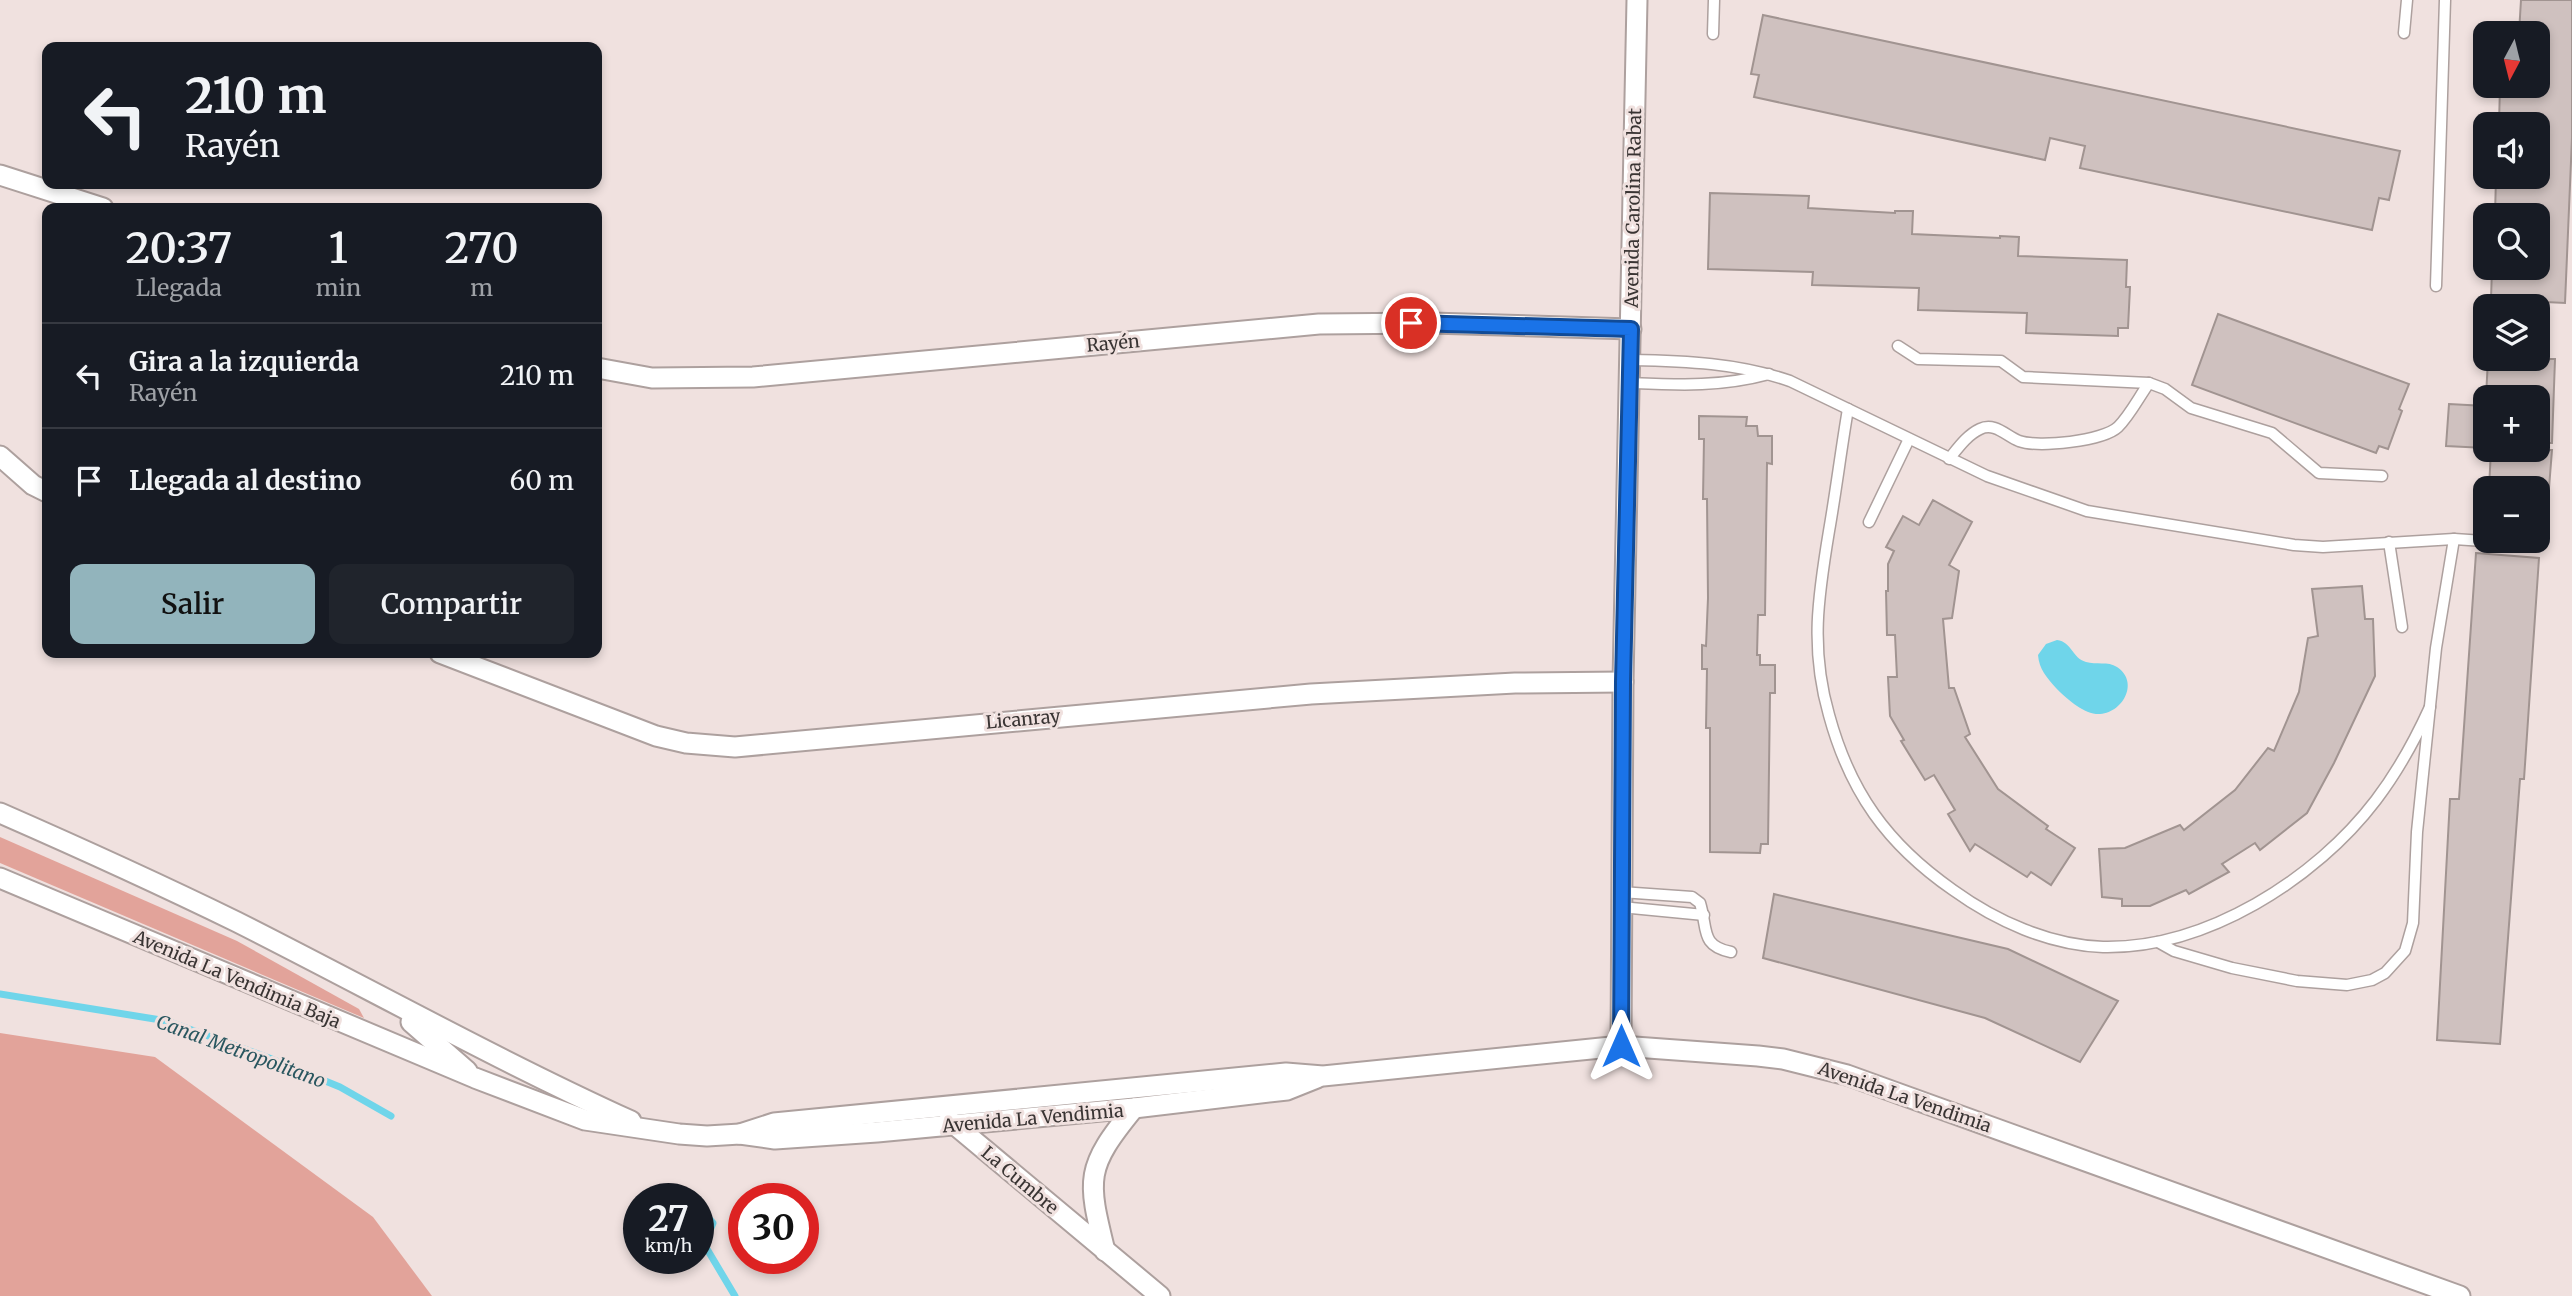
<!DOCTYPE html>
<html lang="es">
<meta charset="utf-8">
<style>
body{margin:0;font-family:Merriweather,serif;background:#20242c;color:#f1f3f6;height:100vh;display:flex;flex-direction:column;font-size:26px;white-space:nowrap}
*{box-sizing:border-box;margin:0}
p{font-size:23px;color:#9ea1a6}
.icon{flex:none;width:38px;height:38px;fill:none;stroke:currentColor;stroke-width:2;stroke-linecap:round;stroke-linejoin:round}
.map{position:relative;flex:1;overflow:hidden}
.drawer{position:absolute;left:42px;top:203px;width:560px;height:455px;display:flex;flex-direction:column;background:#171b24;border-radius:14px;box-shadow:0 4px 10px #0003}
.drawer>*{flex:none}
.top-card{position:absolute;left:42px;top:42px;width:560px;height:147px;border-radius:14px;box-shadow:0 4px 10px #0003;background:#171b24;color:#f1f3f6;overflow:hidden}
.needle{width:46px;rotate:187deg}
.fabs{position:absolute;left:2473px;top:21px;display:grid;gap:14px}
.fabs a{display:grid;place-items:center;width:77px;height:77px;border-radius:14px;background:#171b24;box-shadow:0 4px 10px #0003;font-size:35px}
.speed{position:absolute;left:623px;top:1183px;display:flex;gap:14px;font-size:35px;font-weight:700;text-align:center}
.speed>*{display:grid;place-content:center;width:91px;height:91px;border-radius:50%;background:#171b24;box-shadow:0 4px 10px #0003;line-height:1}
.speed small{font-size:18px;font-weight:400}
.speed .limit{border:10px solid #d22;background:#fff;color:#111}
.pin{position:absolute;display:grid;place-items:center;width:60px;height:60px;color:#fff;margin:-30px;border:4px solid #fff;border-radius:50%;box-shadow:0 2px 7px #0007}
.me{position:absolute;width:77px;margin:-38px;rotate:0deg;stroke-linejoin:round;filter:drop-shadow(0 0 5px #0008)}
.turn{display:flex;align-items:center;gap:24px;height:147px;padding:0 28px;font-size:32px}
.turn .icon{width:91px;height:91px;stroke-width:2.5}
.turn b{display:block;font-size:49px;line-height:60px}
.eta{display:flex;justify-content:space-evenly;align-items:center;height:119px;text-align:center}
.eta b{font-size:42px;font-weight:600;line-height:49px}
.button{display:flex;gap:14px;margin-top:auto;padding:14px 28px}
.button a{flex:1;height:80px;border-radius:14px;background:#92b4bc;color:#111;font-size:28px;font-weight:600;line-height:80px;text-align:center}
.button a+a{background:#20242c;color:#f1f3f6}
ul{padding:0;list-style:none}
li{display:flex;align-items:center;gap:21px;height:105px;padding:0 28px;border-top:2px solid #363941}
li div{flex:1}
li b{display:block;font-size:26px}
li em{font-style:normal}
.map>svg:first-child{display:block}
.green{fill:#e2a39a}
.water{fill:#6fd5ea}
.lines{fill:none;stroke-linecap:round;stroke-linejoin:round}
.stream{stroke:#6fd5ea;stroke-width:7}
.building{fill:#cfc1bf;stroke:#a19491;stroke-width:2}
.service-casing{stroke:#ada09e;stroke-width:13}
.minor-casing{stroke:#ada09e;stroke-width:23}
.service{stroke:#fff;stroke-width:10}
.minor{stroke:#fff;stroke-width:19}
.route-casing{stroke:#114b97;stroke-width:18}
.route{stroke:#1a73e8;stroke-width:12}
.labels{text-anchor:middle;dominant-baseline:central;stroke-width:6;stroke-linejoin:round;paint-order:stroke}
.street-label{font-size:18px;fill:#393433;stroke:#f0e1df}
.water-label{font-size:19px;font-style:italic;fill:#29565f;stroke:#f0e1df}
</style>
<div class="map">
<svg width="2572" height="1296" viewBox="0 0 2572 1296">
<rect width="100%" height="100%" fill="#f0e1df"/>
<g class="green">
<polygon points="0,837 237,941 359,1009 364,1018 0,863"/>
<polygon points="0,1033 155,1057 373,1217 432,1296 0,1296"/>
</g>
<path class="water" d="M2057,640C2072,642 2072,658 2086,662C2096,665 2108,661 2117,667C2141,683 2121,716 2096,714C2081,712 2066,698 2056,688C2047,678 2039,669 2038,655L2046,644Z"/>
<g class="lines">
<g class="stream">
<polyline points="0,994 167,1021 269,1058 340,1087 391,1116"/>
<polyline points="701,1209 713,1223 704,1244 735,1296"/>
</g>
</g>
<g class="building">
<polygon points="2521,0 2572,0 2572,138 2565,303 2491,299 2492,268 2538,268 2538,215 2495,215 2496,177 2538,177 2538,124 2499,124 2500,86 2538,88 2538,33 2519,33"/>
<polygon points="1763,15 2400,151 2389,200 2379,198 2372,230 2080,168 2085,146 2050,138 2045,160 1754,97 1759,75 1751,74"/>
<polygon points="1710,193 1809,196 1808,208 1895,213 1895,211 1913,211 1912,234 2000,238 2000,236 2019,237 2018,256 2127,260 2126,287 2130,287 2128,328 2118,328 2118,336 2026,333 2027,313 1918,310 1919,288 1812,285 1813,272 1708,269"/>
<polygon points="2218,314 2409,384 2399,409 2402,411 2388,449 2379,446 2376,453 2192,385"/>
<polygon points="2488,359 2555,359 2552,443 2538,443 2538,397 2486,397"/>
<polygon points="2449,404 2485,406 2485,448 2446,446"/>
<polygon points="1699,416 1747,417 1746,426 1757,426 1758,436 1772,436 1772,464 1767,463 1765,615 1758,615 1757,655 1760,655 1760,665 1775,665 1775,693 1770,693 1768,844 1761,844 1760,853 1710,852 1710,728 1706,728 1707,669 1702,669 1702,645 1706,646 1708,598 1707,499 1703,499 1704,439 1699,439"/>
<polygon points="2491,450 2552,450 2549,488 2489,488"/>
<polygon points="1933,500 1972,522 1949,565 1959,571 1952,618 1943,619 1949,688 1954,688 1970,734 1965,737 1998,789 2048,826 2046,829 2075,848 2051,885 2031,872 2027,877 1975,844 1970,851 1948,814 1955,810 1934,775 1925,780 1901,741 1904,740 1890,716 1888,677 1897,677 1895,635 1887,635 1886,591 1888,591 1888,564 1894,551 1886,547 1903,516 1919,525"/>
<polygon points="2476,553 2539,558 2524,779 2520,779 2500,1044 2437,1040 2450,799 2459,799"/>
<polygon points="2362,586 2365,619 2373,619 2375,676 2334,763 2307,813 2260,850 2255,843 2222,864 2229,872 2189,894 2186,890 2150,906 2122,906 2122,899 2102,897 2099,849 2125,848 2180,825 2184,830 2235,790 2268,748 2274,751 2299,692 2308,638 2318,636 2312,589"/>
<polygon points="1774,894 2008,949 2118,1001 2080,1062 1985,1018 1763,958"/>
</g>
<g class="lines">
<g class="service-casing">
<g id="service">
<polyline points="2404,33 2407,0"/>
<polyline points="1713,34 1714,0"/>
<polyline points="2436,286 2445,0"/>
<polyline points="1898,346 1918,359 2001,361 2023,377 2149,383 2165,389 2191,408 2272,433 2319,473 2382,476"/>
<path d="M1631,360C1686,361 1738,363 1790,381L1987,476L2087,511L2294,545L2323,547L2454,539L2499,542"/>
<path d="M1631,383C1680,385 1721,387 1769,374"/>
<path d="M1848,409C1841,450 1836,491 1829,531C1818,597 1810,649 1829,715C1850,792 1887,844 1953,890C1996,921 2049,945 2103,947C2206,949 2316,879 2376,800C2398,771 2415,740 2430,707"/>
<path d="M1949,459C1958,448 1967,435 1980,429C1995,422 2006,436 2019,441C2039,448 2103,441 2118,427C2130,415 2139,397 2149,383"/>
<polyline points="1869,522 1909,439"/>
<polyline points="2389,542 2402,627"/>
<path d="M1621,892L1692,897L1700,903C1708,929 1700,946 1731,952"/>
<polyline points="1621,907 1704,915"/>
<polyline points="2158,942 2174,951 2232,968 2297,981 2347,985 2372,980 2385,973 2405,951 2413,923 2417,832 2436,648 2454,539"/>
</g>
</g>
<g class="minor-casing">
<g id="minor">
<polyline points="0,175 103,208"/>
<polyline points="597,368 652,378 753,377 1319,324 1431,323 1631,329"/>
<polyline points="0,456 33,485 47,492"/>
<polyline points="440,653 656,736 686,743 735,747 1311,694 1515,683 1623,682"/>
<path d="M0,813C80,848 159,884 237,922C368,988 497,1060 631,1121"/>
<polyline points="0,878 475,1078 585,1120 679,1134 707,1136 740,1134 775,1139 877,1132 1134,1108 1287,1090 1317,1078"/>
<polyline points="411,1022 467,1071"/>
<polyline points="1621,1046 1623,682 1637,0"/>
<polyline points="949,1120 1160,1296"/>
<polyline points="740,1134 774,1123 1286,1073 1323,1076 1621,1046 1758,1056 1783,1059 1847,1075 2460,1296"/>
<path d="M1105,1251C1087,1178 1085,1168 1134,1108"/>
</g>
</g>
<use href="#service" class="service"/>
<use href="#minor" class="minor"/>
</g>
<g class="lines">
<g class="route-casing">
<polyline id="route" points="1411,323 1631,329 1623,682 1621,1046"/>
</g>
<use href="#route" class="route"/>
</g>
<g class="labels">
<g class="street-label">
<text transform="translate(1633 208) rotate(-89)">Avenida Carolina Rabat</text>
<text transform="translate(1113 343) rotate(-5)">Rayén</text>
<text transform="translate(1023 719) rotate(-5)">Licanray</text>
<text transform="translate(237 979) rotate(23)">Avenida La Vendimia Baja</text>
<text transform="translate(1905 1097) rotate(19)">Avenida La Vendimia</text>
<text transform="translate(1033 1118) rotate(-5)">Avenida La Vendimia</text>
<text transform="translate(1020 1180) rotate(40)">La Cumbre</text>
</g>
<g class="water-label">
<text transform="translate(241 1051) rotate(20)">Canal Metropolitano</text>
</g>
</g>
</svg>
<div class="fabs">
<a><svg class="needle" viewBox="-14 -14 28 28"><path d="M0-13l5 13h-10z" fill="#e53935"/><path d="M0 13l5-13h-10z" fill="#9ea1a6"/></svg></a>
<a><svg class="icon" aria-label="sound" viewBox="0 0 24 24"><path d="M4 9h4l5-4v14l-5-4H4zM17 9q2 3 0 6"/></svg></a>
<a><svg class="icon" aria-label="search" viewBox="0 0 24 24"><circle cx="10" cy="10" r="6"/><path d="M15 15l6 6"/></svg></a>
<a><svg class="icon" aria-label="layers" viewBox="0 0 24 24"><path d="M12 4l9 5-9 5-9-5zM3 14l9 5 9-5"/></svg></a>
<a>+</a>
<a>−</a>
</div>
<div class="speed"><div>27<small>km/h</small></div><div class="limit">30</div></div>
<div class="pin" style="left:1411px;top:323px;background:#d93025"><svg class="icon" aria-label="arrive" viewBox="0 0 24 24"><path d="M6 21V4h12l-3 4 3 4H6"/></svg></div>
<svg class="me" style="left:1621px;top:1046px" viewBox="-20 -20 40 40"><path d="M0-17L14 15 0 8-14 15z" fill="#1a73e8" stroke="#fff" stroke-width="4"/></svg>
<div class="top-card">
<div class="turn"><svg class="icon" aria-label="left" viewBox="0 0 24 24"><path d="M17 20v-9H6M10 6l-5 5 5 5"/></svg><div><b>210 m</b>Rayén</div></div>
</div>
<section class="drawer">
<div class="eta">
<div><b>20:37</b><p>Llegada</p></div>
<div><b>1</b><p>min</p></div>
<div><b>270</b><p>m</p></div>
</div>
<ul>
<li><svg class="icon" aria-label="left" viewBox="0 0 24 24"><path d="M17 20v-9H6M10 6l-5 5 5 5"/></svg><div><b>Gira a la izquierda</b><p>Rayén</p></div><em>210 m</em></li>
<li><svg class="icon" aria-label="arrive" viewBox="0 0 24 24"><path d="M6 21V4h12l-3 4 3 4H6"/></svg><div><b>Llegada al destino</b></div><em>60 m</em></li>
</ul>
<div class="button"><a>Salir</a><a>Compartir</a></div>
</section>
</div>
